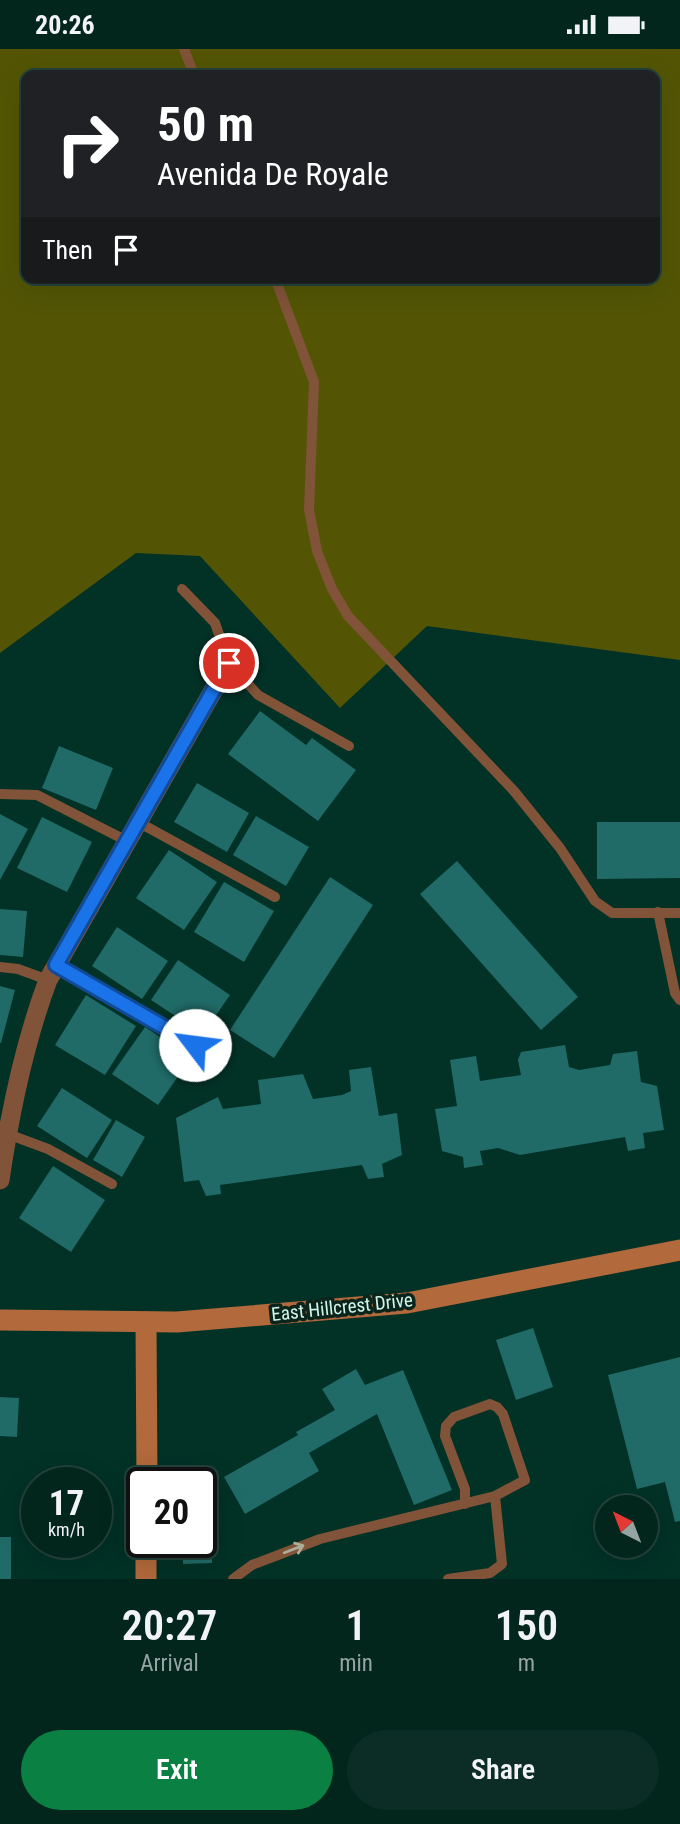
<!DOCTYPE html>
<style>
body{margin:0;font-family:"Roboto Condensed",sans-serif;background:#0c2d25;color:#f1f3f6;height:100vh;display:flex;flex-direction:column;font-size:26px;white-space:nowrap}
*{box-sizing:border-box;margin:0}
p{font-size:23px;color:#96a5a3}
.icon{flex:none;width:38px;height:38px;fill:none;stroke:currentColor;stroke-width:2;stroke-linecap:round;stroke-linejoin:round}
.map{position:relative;height:1530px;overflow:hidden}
.details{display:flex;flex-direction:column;background:#02251c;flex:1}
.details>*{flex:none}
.banner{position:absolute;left:21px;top:21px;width:639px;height:214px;border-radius:14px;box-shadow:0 7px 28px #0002,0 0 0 2px #23423b;background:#202124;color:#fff;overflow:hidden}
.needle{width:46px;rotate:318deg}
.tools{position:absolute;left:595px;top:1446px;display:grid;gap:14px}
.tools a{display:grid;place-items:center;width:63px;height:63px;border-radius:50%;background:#02251c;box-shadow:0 7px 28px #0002,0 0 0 2px #23423b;font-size:35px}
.speed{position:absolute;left:21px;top:1418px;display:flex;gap:14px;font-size:35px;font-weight:700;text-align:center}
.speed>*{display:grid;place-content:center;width:91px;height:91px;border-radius:50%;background:#02251c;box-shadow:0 7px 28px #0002,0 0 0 2px #23423b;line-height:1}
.speed small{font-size:18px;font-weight:400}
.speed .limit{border:4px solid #111;border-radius:10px;background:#fff;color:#111}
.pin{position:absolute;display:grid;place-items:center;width:60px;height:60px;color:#fff;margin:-30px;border:4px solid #fff;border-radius:50%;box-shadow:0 2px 7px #0007}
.me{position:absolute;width:77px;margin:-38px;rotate:300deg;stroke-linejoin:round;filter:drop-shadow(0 0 5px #0008)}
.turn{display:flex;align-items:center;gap:24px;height:147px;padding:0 21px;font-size:32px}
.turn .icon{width:91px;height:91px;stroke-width:2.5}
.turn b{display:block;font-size:49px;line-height:60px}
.then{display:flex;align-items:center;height:66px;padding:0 21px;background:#0003;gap:14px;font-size:26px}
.eta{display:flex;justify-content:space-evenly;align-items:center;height:119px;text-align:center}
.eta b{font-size:42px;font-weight:600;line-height:49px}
.button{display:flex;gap:14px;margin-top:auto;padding:14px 21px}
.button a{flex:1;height:80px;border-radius:42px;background:#0b8043;color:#fff;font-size:28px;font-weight:600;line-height:80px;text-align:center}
.button a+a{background:#0c2d25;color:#f1f3f6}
.status{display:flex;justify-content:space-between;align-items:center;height:49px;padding:0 35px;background:#02251c;direction:ltr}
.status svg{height:19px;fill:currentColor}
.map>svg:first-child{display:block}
.green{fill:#535505;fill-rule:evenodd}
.building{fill:#206a67}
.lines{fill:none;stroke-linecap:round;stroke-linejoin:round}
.lane{stroke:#815338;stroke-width:10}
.street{stroke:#815338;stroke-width:19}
.secondary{stroke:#b2693b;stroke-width:21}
.oneway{stroke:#acad99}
.route-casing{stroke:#114b97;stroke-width:18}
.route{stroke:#1a73e8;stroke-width:12}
.labels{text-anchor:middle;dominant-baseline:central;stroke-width:7;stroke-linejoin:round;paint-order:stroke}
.street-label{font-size:19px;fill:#cff6e8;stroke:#0b251d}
</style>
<div class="status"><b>20:26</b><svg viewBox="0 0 49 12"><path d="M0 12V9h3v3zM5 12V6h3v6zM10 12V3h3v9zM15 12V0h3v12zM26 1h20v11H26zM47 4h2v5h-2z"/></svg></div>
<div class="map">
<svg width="680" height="1530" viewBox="0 0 680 1530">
<rect width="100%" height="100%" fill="#023126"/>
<path class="green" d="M0,0H680V611L427,577L340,659L200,507L136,504L0,604ZM26,26H654V229H26Z"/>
<g class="building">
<polygon points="260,662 306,696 312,689 356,721 318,772 228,705"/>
<polygon points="59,697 113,719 96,761 42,739"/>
<polygon points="197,734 249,764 227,803 174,773"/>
<polygon points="0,765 28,780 0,831"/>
<polygon points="256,767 309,798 286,837 233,806"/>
<polygon points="42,768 92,793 67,843 17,819"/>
<polygon points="597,773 680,773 680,829 597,830"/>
<polygon points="169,801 217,833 184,881 136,849"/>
<polygon points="457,812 578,948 541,981 420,845"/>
<polygon points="330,828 373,856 274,1009 230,981"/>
<polygon points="224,833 274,862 244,913 194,883"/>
<polygon points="0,860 27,862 23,908 0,906"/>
<polygon points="117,878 168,912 142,950 92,917"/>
<polygon points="178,911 230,946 203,985 151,951"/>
<polygon points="0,937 15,941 1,994 0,994"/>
<polygon points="86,946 136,977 105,1026 55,996"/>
<polygon points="145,978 191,1009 158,1056 112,1025"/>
<polygon points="565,996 569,1018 579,1021 610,1016 613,1005 637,1002 641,1033 657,1037 664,1081 643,1084 645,1099 628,1102 625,1088 520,1106 498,1099 480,1102 483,1116 464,1119 463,1108 442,1102 435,1060 457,1057 450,1011 476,1007 480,1032 521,1026 518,1011 521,1003"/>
<polygon points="371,1018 379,1067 397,1064 402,1106 382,1115 384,1128 368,1130 362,1116 220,1136 221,1145 206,1147 199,1131 184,1133 176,1069 218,1048 223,1060 261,1055 258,1031 303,1025 313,1050 342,1046 351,1042 349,1021"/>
<polygon points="62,1039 112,1071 87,1109 37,1077"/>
<polygon points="116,1071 145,1088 122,1128 93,1111"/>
<polygon points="53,1117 105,1151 71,1203 19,1169"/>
<polygon points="533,1279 553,1338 516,1351 496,1291"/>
<polygon points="680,1308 680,1472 675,1473 665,1433 637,1440 608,1326"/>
<polygon points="356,1320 365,1336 403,1321 452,1441 414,1456 377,1365 309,1404 319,1422 245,1465 224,1428 298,1386 296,1383 335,1361 322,1340"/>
<polygon points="0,1348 19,1349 17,1388 0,1387"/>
<polygon points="201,1443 212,1443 212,1514 183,1515 183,1493 201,1493"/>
<rect x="0" y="1488" width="11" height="42"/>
</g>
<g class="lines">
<g class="lane">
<polyline points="184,0 194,26"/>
<polyline points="275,229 314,333 309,461 317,502 332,540 348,567 514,742 560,799 595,852 612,864 680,864"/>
<polyline points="182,540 215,574 229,614 258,646 349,697"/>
<polyline points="0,745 37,746 127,792"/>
<polyline points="138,773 275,848"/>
<polyline points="658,863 675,944 680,951"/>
<polyline points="56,916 195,996"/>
<polyline points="0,918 18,920 48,931"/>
<polyline points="5,1084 48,1100 112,1135"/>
<polyline points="233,1530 252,1516 320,1490 495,1447 525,1431 503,1365 497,1358 490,1355 454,1368 446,1377 445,1387 465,1440 465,1455"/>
<polyline points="448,1530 490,1524 502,1515 495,1447"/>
</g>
<path class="street" d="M0,1131C10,1063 24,995 48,931L229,614"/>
<g class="secondary">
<polyline points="0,1271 177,1273 407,1254 680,1201"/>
<polyline points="146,1273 147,1433"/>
<polyline points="146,1530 146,1493"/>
</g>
</g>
<defs><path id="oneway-shaft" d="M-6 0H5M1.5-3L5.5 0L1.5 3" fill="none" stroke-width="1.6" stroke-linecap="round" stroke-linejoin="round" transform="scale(1.75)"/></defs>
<use class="oneway" href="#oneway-shaft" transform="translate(294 1500) rotate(-21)"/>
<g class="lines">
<g class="route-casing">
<polyline id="route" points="195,996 56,916 229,614"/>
</g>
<use href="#route" class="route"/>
</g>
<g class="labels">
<g class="street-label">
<text transform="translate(342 1258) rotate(-6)">East Hillcrest Drive</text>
</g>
</g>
</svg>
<div class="tools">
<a><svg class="needle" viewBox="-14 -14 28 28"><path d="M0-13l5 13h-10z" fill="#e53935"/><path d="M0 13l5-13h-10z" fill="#96a5a3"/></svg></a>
</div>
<div class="speed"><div>17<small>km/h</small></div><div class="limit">20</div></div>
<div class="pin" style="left:229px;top:614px;background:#d93025"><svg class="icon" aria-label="arrive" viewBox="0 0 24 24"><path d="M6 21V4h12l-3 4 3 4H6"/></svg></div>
<svg class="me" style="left:195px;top:996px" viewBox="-20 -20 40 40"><circle r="19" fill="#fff"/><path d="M0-13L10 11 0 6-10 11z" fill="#1a73e8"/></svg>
<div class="banner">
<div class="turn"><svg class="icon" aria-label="right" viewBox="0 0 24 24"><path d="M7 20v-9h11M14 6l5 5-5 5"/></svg><div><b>50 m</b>Avenida De Royale</div></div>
<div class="then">Then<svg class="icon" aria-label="arrive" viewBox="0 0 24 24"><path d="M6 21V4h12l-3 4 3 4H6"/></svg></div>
</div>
</div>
<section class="details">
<div class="eta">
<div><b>20:27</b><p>Arrival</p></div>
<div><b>1</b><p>min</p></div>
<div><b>150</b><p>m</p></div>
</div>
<div class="button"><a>Exit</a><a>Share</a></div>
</section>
